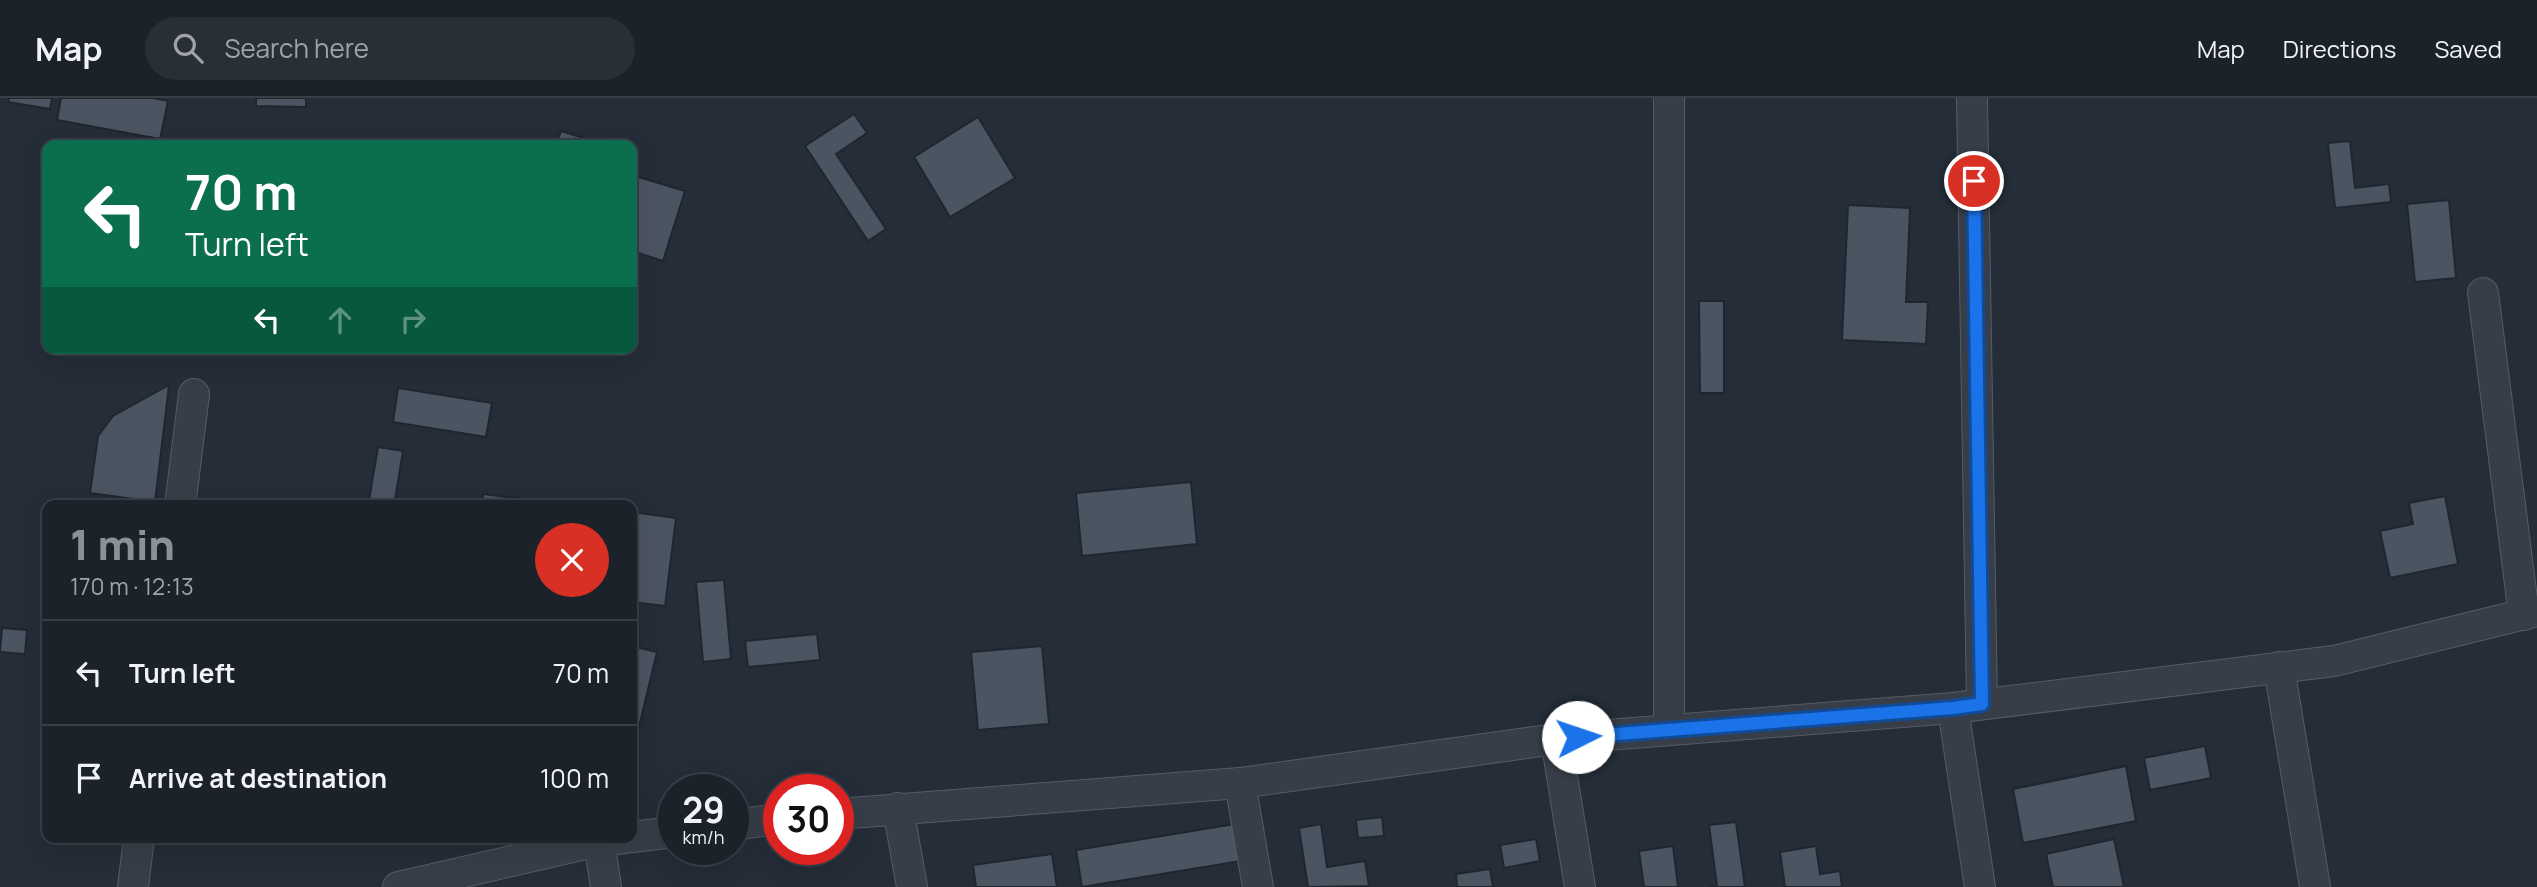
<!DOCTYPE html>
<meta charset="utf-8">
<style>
body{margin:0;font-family:Manrope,sans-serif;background:#282f36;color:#f1f3f6;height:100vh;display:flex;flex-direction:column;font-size:26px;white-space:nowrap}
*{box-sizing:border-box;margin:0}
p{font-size:23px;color:#a0a4a8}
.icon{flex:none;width:38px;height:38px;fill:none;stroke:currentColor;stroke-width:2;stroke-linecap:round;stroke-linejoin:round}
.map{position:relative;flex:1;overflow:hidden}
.side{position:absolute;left:42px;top:402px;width:595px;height:343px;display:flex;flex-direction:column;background:#1b222a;border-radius:14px;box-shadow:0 7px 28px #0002,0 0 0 2px #393f47}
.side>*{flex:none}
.hud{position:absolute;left:42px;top:42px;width:595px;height:214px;border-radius:14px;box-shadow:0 7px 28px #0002,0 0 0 2px #393f47;background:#0b6e4f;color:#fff;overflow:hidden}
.speed{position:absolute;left:658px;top:676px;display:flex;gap:14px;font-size:35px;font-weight:700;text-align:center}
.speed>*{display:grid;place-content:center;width:91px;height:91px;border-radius:50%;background:#1b222a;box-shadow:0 7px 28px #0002,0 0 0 2px #393f47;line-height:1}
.speed small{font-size:18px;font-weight:400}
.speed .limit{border:10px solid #d22;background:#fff;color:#111}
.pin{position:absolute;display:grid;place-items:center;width:60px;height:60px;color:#fff;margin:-30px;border:4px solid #fff;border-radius:50%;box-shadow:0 2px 7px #0007}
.me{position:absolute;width:77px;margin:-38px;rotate:86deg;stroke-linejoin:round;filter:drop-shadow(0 0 5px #0008)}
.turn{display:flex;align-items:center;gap:24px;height:147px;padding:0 28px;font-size:32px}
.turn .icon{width:91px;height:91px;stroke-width:2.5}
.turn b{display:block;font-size:49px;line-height:60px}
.lanes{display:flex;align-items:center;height:66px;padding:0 28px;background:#0003;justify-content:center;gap:35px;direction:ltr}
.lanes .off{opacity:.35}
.round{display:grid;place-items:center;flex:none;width:74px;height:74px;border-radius:37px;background:#282f36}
.summary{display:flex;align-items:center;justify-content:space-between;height:119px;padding:0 28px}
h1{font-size:42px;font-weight:800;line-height:52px;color:#8c9099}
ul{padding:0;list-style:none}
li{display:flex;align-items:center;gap:21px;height:105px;padding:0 28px;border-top:2px solid #393f47}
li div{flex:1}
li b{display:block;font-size:26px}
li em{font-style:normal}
header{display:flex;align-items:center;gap:42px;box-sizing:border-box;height:98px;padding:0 35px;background:#1b222a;border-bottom:2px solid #393f47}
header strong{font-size:33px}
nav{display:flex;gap:38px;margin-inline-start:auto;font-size:24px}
.search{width:490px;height:63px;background:#282f36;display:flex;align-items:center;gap:18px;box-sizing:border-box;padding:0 24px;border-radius:38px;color:#a0a4a8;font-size:26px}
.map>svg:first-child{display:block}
.building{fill:#4b5461;stroke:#1f262f;stroke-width:2}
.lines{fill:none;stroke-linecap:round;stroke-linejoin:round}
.minor-casing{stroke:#565c66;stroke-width:32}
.minor{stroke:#383e48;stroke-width:30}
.route-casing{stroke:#114b97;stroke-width:18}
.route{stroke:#1a73e8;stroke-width:12}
</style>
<header>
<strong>Map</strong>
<div class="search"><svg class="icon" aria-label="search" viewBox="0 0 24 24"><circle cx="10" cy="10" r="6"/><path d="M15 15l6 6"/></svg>Search here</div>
<nav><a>Map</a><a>Directions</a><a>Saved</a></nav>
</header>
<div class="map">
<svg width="2537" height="789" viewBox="0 0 2537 789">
<rect width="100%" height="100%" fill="#242d38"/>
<g class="building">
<polygon points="9,0 52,0 50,11 8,4"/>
<polygon points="61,0 153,0 168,3 160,41 57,22"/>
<polygon points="256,0 306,0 306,9 256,8"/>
<polygon points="854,16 867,35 836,56 886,131 868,143 805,48"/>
<polygon points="978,19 1015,80 950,119 914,59"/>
<polygon points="561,33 590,42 588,47 556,47"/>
<polygon points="2350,43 2355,90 2389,86 2391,104 2335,110 2328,45"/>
<polygon points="632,77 685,93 663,163 632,153"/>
<polygon points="2449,102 2456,180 2415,184 2407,106"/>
<polygon points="1848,107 1910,110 1906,204 1928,204 1926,246 1842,242"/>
<polygon points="1699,203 1724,203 1724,295 1700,295"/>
<polygon points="169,287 155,404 90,395 98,338 113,318"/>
<polygon points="398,290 492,305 486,339 393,324"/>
<polygon points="378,349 403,353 394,408 368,408"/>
<polygon points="1191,384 1197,446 1082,458 1076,395"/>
<polygon points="483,396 579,408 481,408"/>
<polygon points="2445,398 2458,466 2390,480 2380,433 2413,426 2409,405"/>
<polygon points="632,414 676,420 665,508 632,504"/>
<polygon points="724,482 731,561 703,564 696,484"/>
<polygon points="2,530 27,532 25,556 0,554"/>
<polygon points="817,536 820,562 748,569 745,543"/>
<polygon points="632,548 657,554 632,658"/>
<polygon points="1042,548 1049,626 978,632 971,554"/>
<polygon points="2205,648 2211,680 2150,692 2144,660"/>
<polygon points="2126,668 2136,723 2023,745 2013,691"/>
<polygon points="1382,719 1384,738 1358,740 1356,722"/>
<polygon points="1736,724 1745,789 1710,789 1717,788 1709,727"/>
<polygon points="1241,725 1247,762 1082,789 1076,752"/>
<polygon points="1321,726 1327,769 1365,763 1369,788 1308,789 1299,730"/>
<polygon points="1536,741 1540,763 1504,770 1500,747"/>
<polygon points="2114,741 2124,789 2053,789 2046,756"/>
<polygon points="1673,748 1678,789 1644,789 1639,753"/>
<polygon points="1816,748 1820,776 1840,773 1842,789 1785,789 1780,754"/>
<polygon points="1052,756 1057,789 976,789 973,767"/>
<polygon points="1490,771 1493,789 1457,789 1456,776"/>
</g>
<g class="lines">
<g class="minor-casing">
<g id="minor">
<polyline points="1972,0 1982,606"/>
<polyline points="2483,195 2524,517"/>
<polyline points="180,408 194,296"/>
<polyline points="2279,569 2315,789"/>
<polyline points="1953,610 1980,789"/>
<polyline points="1669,632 1669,0"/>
<polyline points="1556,641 1580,789"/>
<polyline points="1240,685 1258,789"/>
<polyline points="898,710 912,789"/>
<polyline points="838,716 1240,685 1556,641 1953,610 2334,563 2537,513"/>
<polyline points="733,727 779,721"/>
<polyline points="632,739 674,734"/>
<polyline points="599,743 606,789"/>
<polyline points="133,789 139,740"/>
<polyline points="398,789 599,743 625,740"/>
</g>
</g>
<use href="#minor" class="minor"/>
</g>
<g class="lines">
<g class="route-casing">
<polyline id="route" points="1578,639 1953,610 1982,606 1974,83"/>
</g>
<use href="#route" class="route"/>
</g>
</svg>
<div class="speed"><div>29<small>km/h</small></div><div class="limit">30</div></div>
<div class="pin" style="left:1974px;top:83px;background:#d93025"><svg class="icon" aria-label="arrive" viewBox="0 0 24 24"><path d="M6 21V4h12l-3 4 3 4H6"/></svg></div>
<svg class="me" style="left:1578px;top:639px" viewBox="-20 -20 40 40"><circle r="19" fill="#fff"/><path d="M0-13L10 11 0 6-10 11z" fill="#1a73e8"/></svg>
<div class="hud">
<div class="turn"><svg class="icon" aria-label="left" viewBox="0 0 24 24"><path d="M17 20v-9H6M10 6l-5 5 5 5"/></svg><div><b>70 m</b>Turn left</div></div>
<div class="lanes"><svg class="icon" aria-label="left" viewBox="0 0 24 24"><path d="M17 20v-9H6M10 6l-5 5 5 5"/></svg><svg class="icon off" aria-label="ahead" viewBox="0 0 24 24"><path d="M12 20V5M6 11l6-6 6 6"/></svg><svg class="icon off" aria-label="right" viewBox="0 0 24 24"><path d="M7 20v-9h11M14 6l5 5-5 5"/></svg></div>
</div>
<section class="side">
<div class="summary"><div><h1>1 min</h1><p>170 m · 12:13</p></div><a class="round" style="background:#d93025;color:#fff"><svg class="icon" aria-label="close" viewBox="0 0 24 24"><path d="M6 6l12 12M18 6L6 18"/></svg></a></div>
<ul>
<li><svg class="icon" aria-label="left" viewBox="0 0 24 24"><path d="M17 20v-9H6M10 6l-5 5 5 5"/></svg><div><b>Turn left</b></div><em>70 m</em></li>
<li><svg class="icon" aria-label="arrive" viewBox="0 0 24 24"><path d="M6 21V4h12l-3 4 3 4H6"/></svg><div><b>Arrive at destination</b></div><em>100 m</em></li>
</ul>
</section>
</div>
